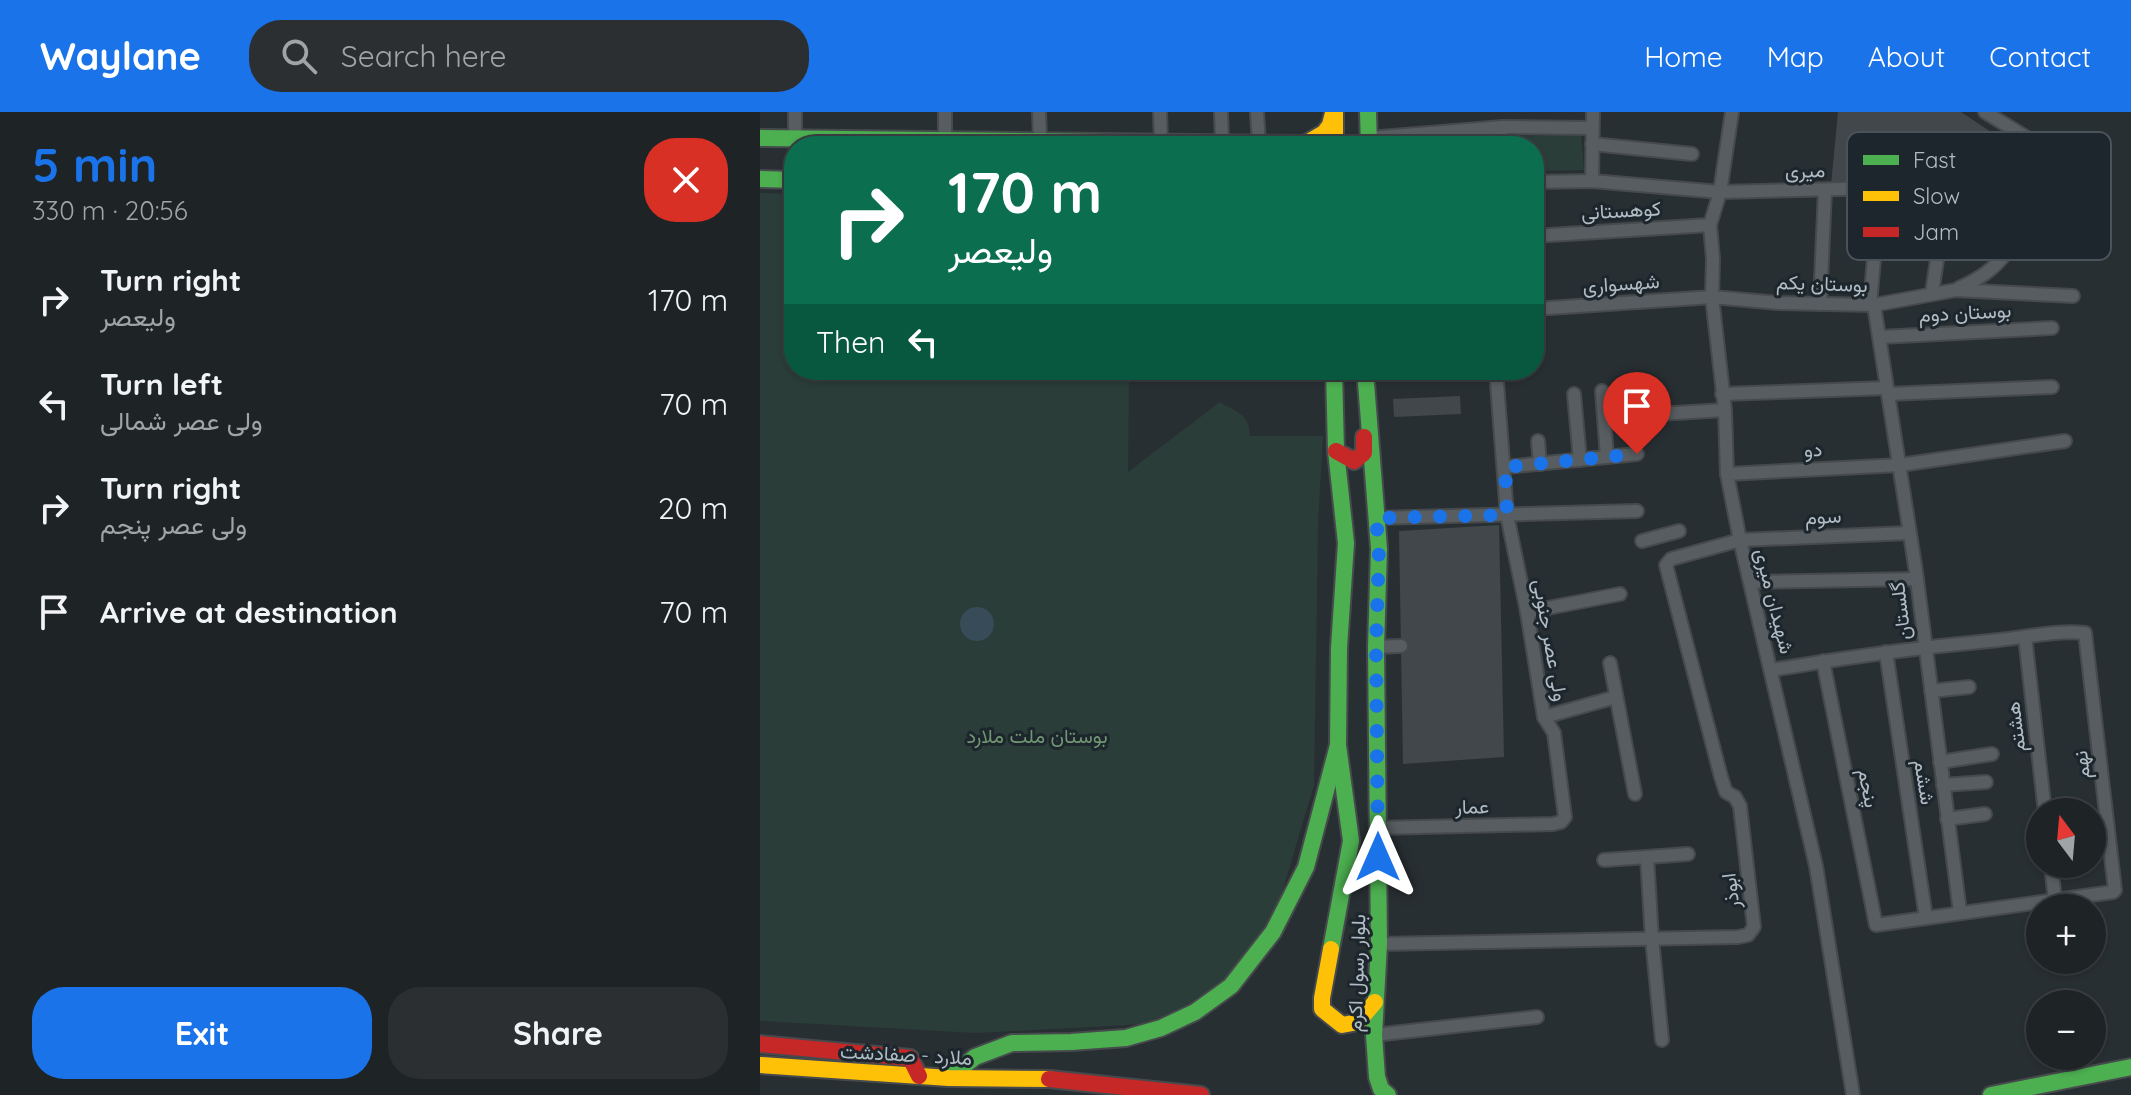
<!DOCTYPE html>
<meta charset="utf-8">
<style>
body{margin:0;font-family:Quicksand,Vazirmatn,sans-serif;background:#2b2f32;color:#f1f3f6;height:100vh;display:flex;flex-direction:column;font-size:30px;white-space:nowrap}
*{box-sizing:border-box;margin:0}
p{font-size:26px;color:#a1a4a7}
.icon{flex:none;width:44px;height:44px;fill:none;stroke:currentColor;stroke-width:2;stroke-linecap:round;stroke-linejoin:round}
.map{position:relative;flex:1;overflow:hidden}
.drawer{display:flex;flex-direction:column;background:#1e2326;width:760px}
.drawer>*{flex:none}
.guide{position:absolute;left:24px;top:24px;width:760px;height:244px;border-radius:32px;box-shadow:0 2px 6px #0004,0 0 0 2px #3c4043;background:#0b6e4f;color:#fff;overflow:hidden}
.needle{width:52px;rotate:344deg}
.buttons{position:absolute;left:1266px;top:686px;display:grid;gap:16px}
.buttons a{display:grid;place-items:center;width:80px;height:80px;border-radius:50%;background:#1e2326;box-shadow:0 2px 6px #0004,0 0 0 2px #3c4043;font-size:40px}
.pin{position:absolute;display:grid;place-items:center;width:68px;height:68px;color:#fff;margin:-82px -34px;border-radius:50% 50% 50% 0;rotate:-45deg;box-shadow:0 0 8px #0007}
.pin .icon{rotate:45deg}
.me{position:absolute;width:88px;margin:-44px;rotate:0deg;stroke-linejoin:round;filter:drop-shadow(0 0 6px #0008)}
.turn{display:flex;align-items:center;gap:28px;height:168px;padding:0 32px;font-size:36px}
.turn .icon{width:104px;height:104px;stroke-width:2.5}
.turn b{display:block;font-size:56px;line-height:68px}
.then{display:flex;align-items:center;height:76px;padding:0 32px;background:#0003;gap:16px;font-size:30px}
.round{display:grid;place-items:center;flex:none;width:84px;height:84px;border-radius:32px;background:#2b2f32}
.headline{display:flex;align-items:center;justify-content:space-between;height:136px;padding:0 32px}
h1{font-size:48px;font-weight:800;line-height:60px;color:#1a73e8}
.action{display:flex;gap:16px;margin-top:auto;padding:16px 32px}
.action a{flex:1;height:92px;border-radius:32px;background:#1a73e8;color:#fff;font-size:32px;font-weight:800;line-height:92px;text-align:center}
.action a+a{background:#2b2f32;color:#f1f3f6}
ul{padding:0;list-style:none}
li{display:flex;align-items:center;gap:24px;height:104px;padding:0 32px}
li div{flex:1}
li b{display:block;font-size:30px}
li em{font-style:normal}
header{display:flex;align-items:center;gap:48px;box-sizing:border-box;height:112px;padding:0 40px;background:#1a73e8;color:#fff}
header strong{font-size:38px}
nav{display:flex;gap:44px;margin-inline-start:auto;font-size:28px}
.search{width:560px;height:72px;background:#2b2f32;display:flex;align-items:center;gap:20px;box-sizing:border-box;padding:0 28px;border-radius:32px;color:#a1a4a7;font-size:30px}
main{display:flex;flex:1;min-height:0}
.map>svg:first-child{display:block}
.green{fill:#2b3d39}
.water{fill:#374c58}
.building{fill:#41474a}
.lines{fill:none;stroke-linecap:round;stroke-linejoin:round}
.street-casing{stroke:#464a4d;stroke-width:16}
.fast-casing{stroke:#464a4d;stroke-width:20}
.slow-casing{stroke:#464a4d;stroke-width:20}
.jam-casing{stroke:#464a4d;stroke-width:20}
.street{stroke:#575d60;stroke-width:12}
.fast{stroke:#4caf50;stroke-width:16}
.slow{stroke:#ffc107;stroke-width:16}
.jam{stroke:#c62828;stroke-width:16}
.route{stroke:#1a73e8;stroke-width:14;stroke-dasharray:0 25.2}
.labels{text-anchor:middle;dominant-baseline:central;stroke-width:6;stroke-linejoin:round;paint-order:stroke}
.street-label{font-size:20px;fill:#b1bcc4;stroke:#1c262c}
.park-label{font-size:20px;fill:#719772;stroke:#1c262c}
.key{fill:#1c262c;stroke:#49535a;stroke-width:2}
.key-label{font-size:22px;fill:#b1bcc4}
</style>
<header>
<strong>Waylane</strong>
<div class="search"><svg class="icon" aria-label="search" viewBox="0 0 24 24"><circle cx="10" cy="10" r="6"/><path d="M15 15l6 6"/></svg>Search here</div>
<nav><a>Home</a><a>Map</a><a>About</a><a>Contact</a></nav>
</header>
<main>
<section class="drawer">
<div class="headline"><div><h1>5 min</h1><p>330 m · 20:56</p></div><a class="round" style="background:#d93025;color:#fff"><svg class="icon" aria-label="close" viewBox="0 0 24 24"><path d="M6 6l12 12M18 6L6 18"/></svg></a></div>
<ul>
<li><svg class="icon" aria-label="right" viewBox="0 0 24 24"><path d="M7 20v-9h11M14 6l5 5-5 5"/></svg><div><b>Turn right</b><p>ولیعصر</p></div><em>170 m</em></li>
<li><svg class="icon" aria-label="left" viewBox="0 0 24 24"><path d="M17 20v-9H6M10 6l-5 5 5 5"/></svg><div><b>Turn left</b><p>ولی عصر شمالی</p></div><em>70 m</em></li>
<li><svg class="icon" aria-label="right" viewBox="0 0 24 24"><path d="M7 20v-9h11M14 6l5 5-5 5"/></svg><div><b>Turn right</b><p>ولی عصر پنجم</p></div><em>20 m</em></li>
<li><svg class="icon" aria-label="arrive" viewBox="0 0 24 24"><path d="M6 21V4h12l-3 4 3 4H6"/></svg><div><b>Arrive at destination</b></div><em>70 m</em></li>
</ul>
<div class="action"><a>Exit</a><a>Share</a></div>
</section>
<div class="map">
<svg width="1371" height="983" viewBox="0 0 1371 983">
<rect width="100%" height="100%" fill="#282f32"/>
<g class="green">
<polygon points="821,22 824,58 774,59 774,34 750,34 751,25"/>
<path d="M0,81L34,82V258H369L368,360L460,290C476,301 489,300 490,324H563L558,409L554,673L520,787L483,851L451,881L386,912L216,921L0,909Z"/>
</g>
<circle class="water" cx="217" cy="512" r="17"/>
<g class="building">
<polygon points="1078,0 1201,0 1234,22 1216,79 1212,81 1125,70 1071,73"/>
<polygon points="700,284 701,302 634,305 633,287"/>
<polygon points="739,413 744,645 643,652 639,419"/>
</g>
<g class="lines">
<g class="street-casing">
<g id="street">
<polyline points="279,0 280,28"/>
<polyline points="400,0 401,30"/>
<polyline points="461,0 462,31"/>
<polyline points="497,0 499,32"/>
<polyline points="972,0 960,80 950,113 953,147 952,185 965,298 967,362 980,428 1056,754 1093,983"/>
<polyline points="1225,0 1308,51"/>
<polyline points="609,26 743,15 832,16"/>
<polyline points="35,27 35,0"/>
<polyline points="185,27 185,0"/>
<polyline points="832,32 932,42"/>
<polyline points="737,34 743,15"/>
<polyline points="832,69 833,0"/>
<polyline points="774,70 832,69 960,80 1120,76 1226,88"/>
<polyline points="774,124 950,113"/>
<path d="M1199,176C1219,167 1233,158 1246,141L1281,34"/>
<polyline points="1172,181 1187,82"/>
<polyline points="1060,192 1065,78"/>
<polyline points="1110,193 1120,76"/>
<polyline points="1114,193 1156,460 1200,800"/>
<polyline points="774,197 952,185 1019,191 1114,193 1196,178 1313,184"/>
<polyline points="1120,225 1292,216"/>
<polyline points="842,279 847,345"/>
<polyline points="814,282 820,348"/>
<polyline points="962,282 1127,276"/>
<polyline points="1128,282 1292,275"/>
<polyline points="898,302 965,298"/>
<polyline points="778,329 780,352"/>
<polyline points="745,355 877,342"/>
<polyline points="967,362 1140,353 1305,329"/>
<polyline points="616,406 877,399"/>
<polyline points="882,429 919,419"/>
<polyline points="991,470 1157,467"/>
<polyline points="767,500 860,482"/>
<polyline points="1265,525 1285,700"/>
<polyline points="616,535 641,534"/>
<polyline points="1126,540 1166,806"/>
<polyline points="850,551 875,682"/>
<path d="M1012,558C1087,545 1162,535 1239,528C1267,525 1298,518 1325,521L1355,778L1353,780L1116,813L1063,549"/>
<polyline points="1171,579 1209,575"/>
<polyline points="784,605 856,585"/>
<polyline points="1180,650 1232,642"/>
<polyline points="1183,673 1226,670"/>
<polyline points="1187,707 1225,702"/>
<polyline points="618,716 793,712 801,710 805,705 794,621 784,605 767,500 747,403 736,258"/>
<polyline points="844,748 887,745"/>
<polyline points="1291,752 1295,788"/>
<polyline points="619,832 978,825 988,823 994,815 980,694 975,685 966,680 961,665 906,453 911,447 980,428 1149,421"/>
<polyline points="614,923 777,905"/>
<polyline points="902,928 892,827 887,745 928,742"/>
</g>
</g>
<g class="fast-casing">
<g id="fast">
<polyline points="608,0 609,34"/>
<polyline points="0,26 436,31"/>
<polyline points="0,67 34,68"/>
<polyline points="605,258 619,437 616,535 619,832 614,923 617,965 621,977 628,983"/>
<polyline points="571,837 591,729 578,633 579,536 586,431 576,339 574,258"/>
<polyline points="189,966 215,945 252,931 311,930 366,926 401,916 435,900 471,874 513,820 546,755 578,633"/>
<polyline points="1231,983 1371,955"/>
</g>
</g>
<g class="slow-casing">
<g id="slow">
<polyline points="575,0 575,34"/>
<polyline points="436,31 545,32 564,21 570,13 573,1"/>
<polyline points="571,837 562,886 562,897 582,913 598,910 615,890"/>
<polyline points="0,953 189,966 289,967"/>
</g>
</g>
<g class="jam-casing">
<g id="jam">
<polyline points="576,339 594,349 604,341 604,325"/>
<polyline points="0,932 150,946 159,964"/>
<polyline points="289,967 441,983"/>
</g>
</g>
<use href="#street" class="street"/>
<use href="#fast" class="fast"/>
<use href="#slow" class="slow"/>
<use href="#jam" class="jam"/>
</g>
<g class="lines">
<polyline class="route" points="618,745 616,535 619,437 616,406 747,403 745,355 877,342"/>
</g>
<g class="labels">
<g class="street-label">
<text transform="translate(1045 58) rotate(-1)">میری</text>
<text transform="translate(861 98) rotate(-3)">کوهستانی</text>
<text transform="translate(861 171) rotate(-4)">شهسواری</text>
<text transform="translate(1062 171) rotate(2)">بوستان یکم</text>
<text transform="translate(1205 200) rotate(-3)">بوستان دوم</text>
<text transform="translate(1053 337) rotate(-3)">دو</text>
<text transform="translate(1063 404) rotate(-3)">سوم</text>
<text transform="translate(1015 489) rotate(76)">شهیدان میری</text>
<text transform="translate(1140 499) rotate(-97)">گلستان</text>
<text transform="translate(791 528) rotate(80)">ولی عصر جنوبی</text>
<text transform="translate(1255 615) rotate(-97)">هشتم</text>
<text transform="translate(1321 653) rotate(-96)">نهم</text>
<text transform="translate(1165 670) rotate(81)">ششم</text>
<text transform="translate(1109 676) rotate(79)">پنجم</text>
<text transform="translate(712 694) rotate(-1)">عمار</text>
<text transform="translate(970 779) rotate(-97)">ابوذر</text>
<text transform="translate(596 861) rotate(-88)">بلوار رسول اکرم</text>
<text transform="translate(146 942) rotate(3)">ملارد - صفادشت</text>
</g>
<g class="park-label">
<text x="277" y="623">بوستان ملت ملارد</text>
</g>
</g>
<rect x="1087" y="20" width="264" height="128" rx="12" class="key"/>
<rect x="1103" y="43" width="36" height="10" fill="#4caf50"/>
<rect x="1103" y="79" width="36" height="10" fill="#ffc107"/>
<rect x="1103" y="115" width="36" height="10" fill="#c62828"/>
<g class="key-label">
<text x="1153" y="56">Fast</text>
<text x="1153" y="92">Slow</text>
<text x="1153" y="128">Jam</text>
</g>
</svg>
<div class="buttons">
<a><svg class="needle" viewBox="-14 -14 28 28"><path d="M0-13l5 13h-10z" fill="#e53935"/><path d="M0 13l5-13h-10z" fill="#a1a4a7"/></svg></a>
<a>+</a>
<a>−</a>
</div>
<div class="pin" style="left:877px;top:342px;background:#d93025"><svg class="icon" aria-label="arrive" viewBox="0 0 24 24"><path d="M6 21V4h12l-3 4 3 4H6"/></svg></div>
<svg class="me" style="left:618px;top:745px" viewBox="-20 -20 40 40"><path d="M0-17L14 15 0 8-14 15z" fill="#1a73e8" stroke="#fff" stroke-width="4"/></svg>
<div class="guide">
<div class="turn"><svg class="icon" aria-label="right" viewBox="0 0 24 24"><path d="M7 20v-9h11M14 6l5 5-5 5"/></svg><div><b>170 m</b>ولیعصر</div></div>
<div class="then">Then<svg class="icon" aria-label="left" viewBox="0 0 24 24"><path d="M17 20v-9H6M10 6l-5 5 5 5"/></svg></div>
</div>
</div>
</main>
